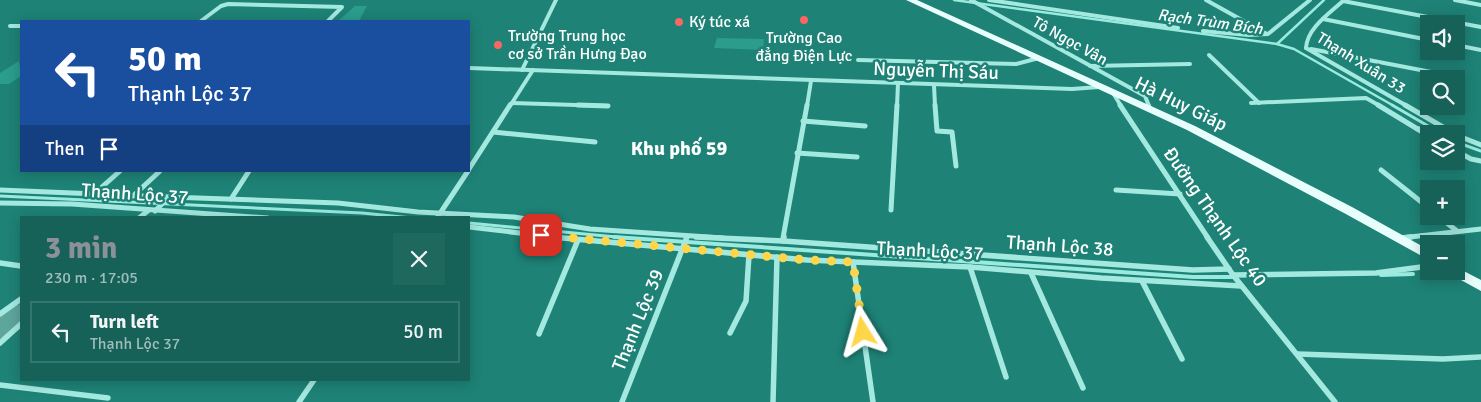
<!DOCTYPE html>
<meta charset="utf-8">
<style>
body{margin:0;font-family:Signika,sans-serif;background:#1f685e;color:#f1f3f6;height:100vh;display:flex;flex-direction:column;font-size:19px;white-space:nowrap}
*{box-sizing:border-box;margin:0}
p{font-size:16px;color:#9ebcba}
.icon{flex:none;width:28px;height:28px;fill:none;stroke:currentColor;stroke-width:2;stroke-linecap:round;stroke-linejoin:round}
.map{position:relative;flex:1;overflow:hidden}
.sheet{position:absolute;left:20px;top:216px;width:450px;height:165px;display:flex;flex-direction:column;background:#166258;border-radius:0px;box-shadow:0 2px 12px #0003}
.sheet>*{flex:none}
.top-card{position:absolute;left:20px;top:20px;width:450px;height:152px;border-radius:0px;box-shadow:0 2px 12px #0003;background:#1a4fa0;color:#fff;overflow:hidden}
.buttons{position:absolute;left:1420px;top:15px;display:grid;gap:10px}
.buttons a{display:grid;place-items:center;width:45px;height:45px;border-radius:0px;background:#166258;box-shadow:0 2px 12px #0003;font-size:25px}
.pin{position:absolute;display:grid;place-items:center;width:42px;height:42px;color:#fff;margin:-21px;border-radius:10px;box-shadow:0 2px 8px #0006}
.me{position:absolute;width:55px;margin:-28px;rotate:352deg;stroke-linejoin:round;filter:drop-shadow(0 0 4px #0008)}
.turn{display:flex;align-items:center;gap:18px;height:105px;padding:0 25px;font-size:22px}
.turn .icon{width:65px;height:65px;stroke-width:2.5}
.turn b{display:block;font-size:35px;line-height:42px}
.then{display:flex;align-items:center;height:48px;padding:0 25px;background:#0003;gap:10px;font-size:19px}
.round{display:grid;place-items:center;flex:none;width:52px;height:52px;border-radius:0px;background:#1f685e}
.head{display:flex;align-items:center;justify-content:space-between;height:85px;padding:0 25px}
h1{font-size:30px;font-weight:800;line-height:38px;color:#8c9099}
ul{padding:0;list-style:none}
li{display:flex;align-items:center;gap:15px;height:62px;margin:0 10px 8px;padding:0 15px;border:2px solid #35766e;border-radius:0px}
li div{flex:1}
li b{display:block;font-size:19px}
li em{font-style:normal}
.map>svg:first-child{display:block}
.green{fill:#2b9c8d}
.lines{fill:none;stroke-linecap:round;stroke-linejoin:round}
.stream-far2{stroke:#98ebde;stroke-width:2.5}
.stream-far1{stroke:#98ebde;stroke-width:3}
.stream{stroke:#98ebde;stroke-width:4}
.river{fill:#5ea59c;fill-rule:evenodd}
.minor-far2{stroke:#a4e9e0;stroke-width:4}
.minor-far1{stroke:#a4e9e0;stroke-width:5}
.minor{stroke:#a4e9e0;stroke-width:5.5}
.primary{fill:#e7fefc;fill-rule:evenodd}
.route{stroke:#ffd54a;stroke-width:9;stroke-dasharray:0 16.2}
.poi-dot{fill:#f86764;stroke:#1e8276;stroke-width:2}
.labels{text-anchor:middle;dominant-baseline:central;stroke-width:5;stroke-linejoin:round;paint-order:stroke}
.far-poi-label{font-size:16px;fill:#fff;stroke:#1e8276;text-anchor:start}
.far-water-label{font-size:16px;font-style:italic;fill:#f7fefd;stroke:#1e8276}
.far-street-label{font-size:16px;fill:#fff;stroke:#1e8276}
.street-label{font-size:19px;fill:#fff;stroke:#1e8276}
.neighbourhood-label{font-size:20px;font-weight:bold;fill:#fff;stroke:#1e8276}
</style>
<div class="map">
<svg width="1481" height="402" viewBox="0 0 1481 402">
<rect width="100%" height="100%" fill="#1e8276"/>
<g class="green">
<polygon points="355,6 367,6 359,21 338,21"/>
<polygon points="717,38 764,39 763,50 714,48"/>
<polygon points="19,61 21,76 9,84 0,84 0,73"/>
</g>
<g class="lines">
<g class="stream-far2">
<polyline points="954,0 1277,44 1294,49 1394,106"/>
<polyline points="1277,44 1324,0"/>
</g>
<g class="stream-far1">
<polyline points="1392,105 1442,134"/>
<polyline points="1456,142 1481,151"/>
<polyline points="0,196 362,213 412,218"/>
<polyline points="469,223 627,238"/>
</g>
<g class="stream">
<polyline points="614,237 1193,277 1235,277"/>
<polyline points="1381,275 1413,274"/>
</g>
<polygon class="river" points="21,304 21,325 9,336 0,339 0,317 13,306"/>
<g class="minor-far2">
<polyline points="971,0 1145,96 1149,106"/>
<polyline points="989,0 1178,28"/>
<polyline points="1206,0 1267,34"/>
<polyline points="1455,0 1481,5"/>
<polyline points="1343,1 1481,27"/>
<polyline points="1323,19 1429,40"/>
<polyline points="201,21 221,6 228,4 342,7 328,21"/>
<polyline points="10,26 21,26"/>
<polyline points="1203,31 1249,35 1268,34 1310,0"/>
<polyline points="1456,45 1481,50"/>
<polyline points="1306,48 1407,106"/>
<path d="M1306,48C1307,28 1330,13 1344,0"/>
<polyline points="1311,49 1452,76"/>
<polyline points="1209,55 1259,103"/>
<polyline points="858,60 1016,64 1039,58"/>
<polyline points="1090,66 1190,64"/>
<polyline points="469,68 1072,89 1099,87"/>
<polyline points="522,70 556,0"/>
<polyline points="934,85 935,106"/>
<polyline points="1113,93 1121,106"/>
<polyline points="512,103 608,106"/>
<polyline points="1251,103 1366,98 1380,106"/>
<polyline points="510,106 533,70"/>
<polyline points="807,106 811,81"/>
<polyline points="897,106 898,83"/>
</g>
<g class="minor-far1">
<polyline points="578,105 608,106"/>
<polyline points="935,105 937,131 952,132 956,166"/>
<polyline points="1120,105 1208,238"/>
<polyline points="1148,105 1150,109"/>
<polyline points="1378,105 1429,136"/>
<polyline points="1405,105 1455,134"/>
<polyline points="803,121 865,126"/>
<polyline points="1417,129 1444,128"/>
<polyline points="493,132 595,142"/>
<polyline points="1456,135 1481,145"/>
<polyline points="1456,151 1471,159 1481,161"/>
<polyline points="797,153 857,157"/>
<polyline points="469,169 510,105"/>
<polyline points="1381,170 1429,208"/>
<polyline points="0,190 169,197 155,211"/>
<polyline points="1116,190 1180,194"/>
<polyline points="94,194 120,171"/>
<polyline points="133,196 160,171"/>
<polyline points="169,197 338,203 418,212 514,217 590,229 723,238"/>
<polyline points="231,199 249,171"/>
<polyline points="0,203 72,204 268,218"/>
<polyline points="891,210 897,105"/>
<polyline points="1438,216 1457,231"/>
<polyline points="139,218 149,210"/>
<polyline points="437,218 468,171"/>
<polyline points="469,227 562,238"/>
<polyline points="783,238 807,105"/>
<polyline points="1401,238 1481,229"/>
</g>
<g class="minor">
<polyline points="552,237 807,260 970,267 1101,278 1241,286"/>
<polyline points="696,237 783,241"/>
<polyline points="784,237 783,241 1193,270 1229,269"/>
<polyline points="1207,237 1233,275 1335,402"/>
<polyline points="1401,238 1411,237"/>
<polyline points="853,262 873,402"/>
<polyline points="0,263 21,266"/>
<polyline points="970,267 1006,377"/>
<polyline points="1031,273 1083,388"/>
<polyline points="1233,275 1376,273 1429,266"/>
<polyline points="1142,281 1182,359"/>
<polyline points="0,314 21,299"/>
<polyline points="730,333 746,301 749,255"/>
<polyline points="539,334 578,240"/>
<polyline points="0,343 21,324"/>
<polyline points="1298,354 1443,359 1480,357"/>
<polyline points="0,385 108,398"/>
<polyline points="299,402 314,380"/>
<polyline points="622,402 687,237"/>
<polyline points="773,402 777,257"/>
</g>
<g class="primary">
<polygon points="906,0 917,0 1195,126 1352,207 1429,250 1429,260 1344,213 1187,130"/>
<polygon points="1456,267 1481,280 1481,291 1450,274 1448,271 1456,271"/>
</g>
</g>
<g class="lines">
<polyline class="route" points="541,235 807,260 853,262 863,332"/>
</g>
<g class="poi-dot">
<circle cx="804" cy="20" r="5"/>
<circle cx="679" cy="22" r="5"/>
<circle cx="498" cy="45" r="5"/>
</g>
<g class="labels">
<g class="far-poi-label">
<text x="689" y="22">Ký túc xá</text>
<text x="508" y="36">Trường Trung học<tspan x="508" dy="18">cơ sở Trần Hưng Đạo</tspan></text>
<text x="804" y="38" text-anchor="middle">Trường Cao<tspan x="804" dy="18">đẳng Điện Lực</tspan></text>
</g>
<g class="far-water-label">
<text transform="translate(1210 22) rotate(8)">Rạch Trùm Bích</text>
</g>
<g class="far-street-label">
<text transform="translate(1070 41) rotate(29)">Tô Ngọc Vân</text>
<text transform="translate(1361 63) rotate(32)">Thạnh Xuân 33</text>
</g>
<g class="street-label">
<text transform="translate(936 71) rotate(2)">Nguyễn Thị Sáu</text>
<text transform="translate(1181 104) rotate(26)">Hà Huy Giáp</text>
<text transform="translate(135 194) rotate(4)">Thạnh Lộc 37</text>
<text transform="translate(1215 217) rotate(55)">Đường Thạnh Lộc 40</text>
<text transform="translate(1060 246) rotate(4)">Thạnh Lộc 38</text>
<text transform="translate(930 251) rotate(3)">Thạnh Lộc 37</text>
<text transform="translate(638 320) rotate(-68)">Thạnh Lộc 39</text>
</g>
<g class="neighbourhood-label">
<text x="679" y="148">Khu phố 59</text>
</g>
</g>
</svg>
<div class="buttons">
<a><svg class="icon" aria-label="sound" viewBox="0 0 24 24"><path d="M4 9h4l5-4v14l-5-4H4zM17 9q2 3 0 6"/></svg></a>
<a><svg class="icon" aria-label="search" viewBox="0 0 24 24"><circle cx="10" cy="10" r="6"/><path d="M15 15l6 6"/></svg></a>
<a><svg class="icon" aria-label="layers" viewBox="0 0 24 24"><path d="M12 4l9 5-9 5-9-5zM3 14l9 5 9-5"/></svg></a>
<a>+</a>
<a>−</a>
</div>
<div class="pin" style="left:541px;top:235px;background:#d93025"><svg class="icon" aria-label="arrive" viewBox="0 0 24 24"><path d="M6 21V4h12l-3 4 3 4H6"/></svg></div>
<svg class="me" style="left:863px;top:332px" viewBox="-20 -20 40 40"><path d="M0-17L14 15 0 8-14 15z" fill="#ffd54a" stroke="#fff" stroke-width="4"/></svg>
<div class="top-card">
<div class="turn"><svg class="icon" aria-label="left" viewBox="0 0 24 24"><path d="M17 20v-9H6M10 6l-5 5 5 5"/></svg><div><b>50 m</b>Thạnh Lộc 37</div></div>
<div class="then">Then<svg class="icon" aria-label="arrive" viewBox="0 0 24 24"><path d="M6 21V4h12l-3 4 3 4H6"/></svg></div>
</div>
<section class="sheet">
<div class="head"><div><h1>3 min</h1><p>230 m · 17:05</p></div><a class="round"><svg class="icon" aria-label="close" viewBox="0 0 24 24"><path d="M6 6l12 12M18 6L6 18"/></svg></a></div>
<ul>
<li><svg class="icon" aria-label="left" viewBox="0 0 24 24"><path d="M17 20v-9H6M10 6l-5 5 5 5"/></svg><div><b>Turn left</b><p>Thạnh Lộc 37</p></div><em>50 m</em></li>
</ul>
</section>
</div>
